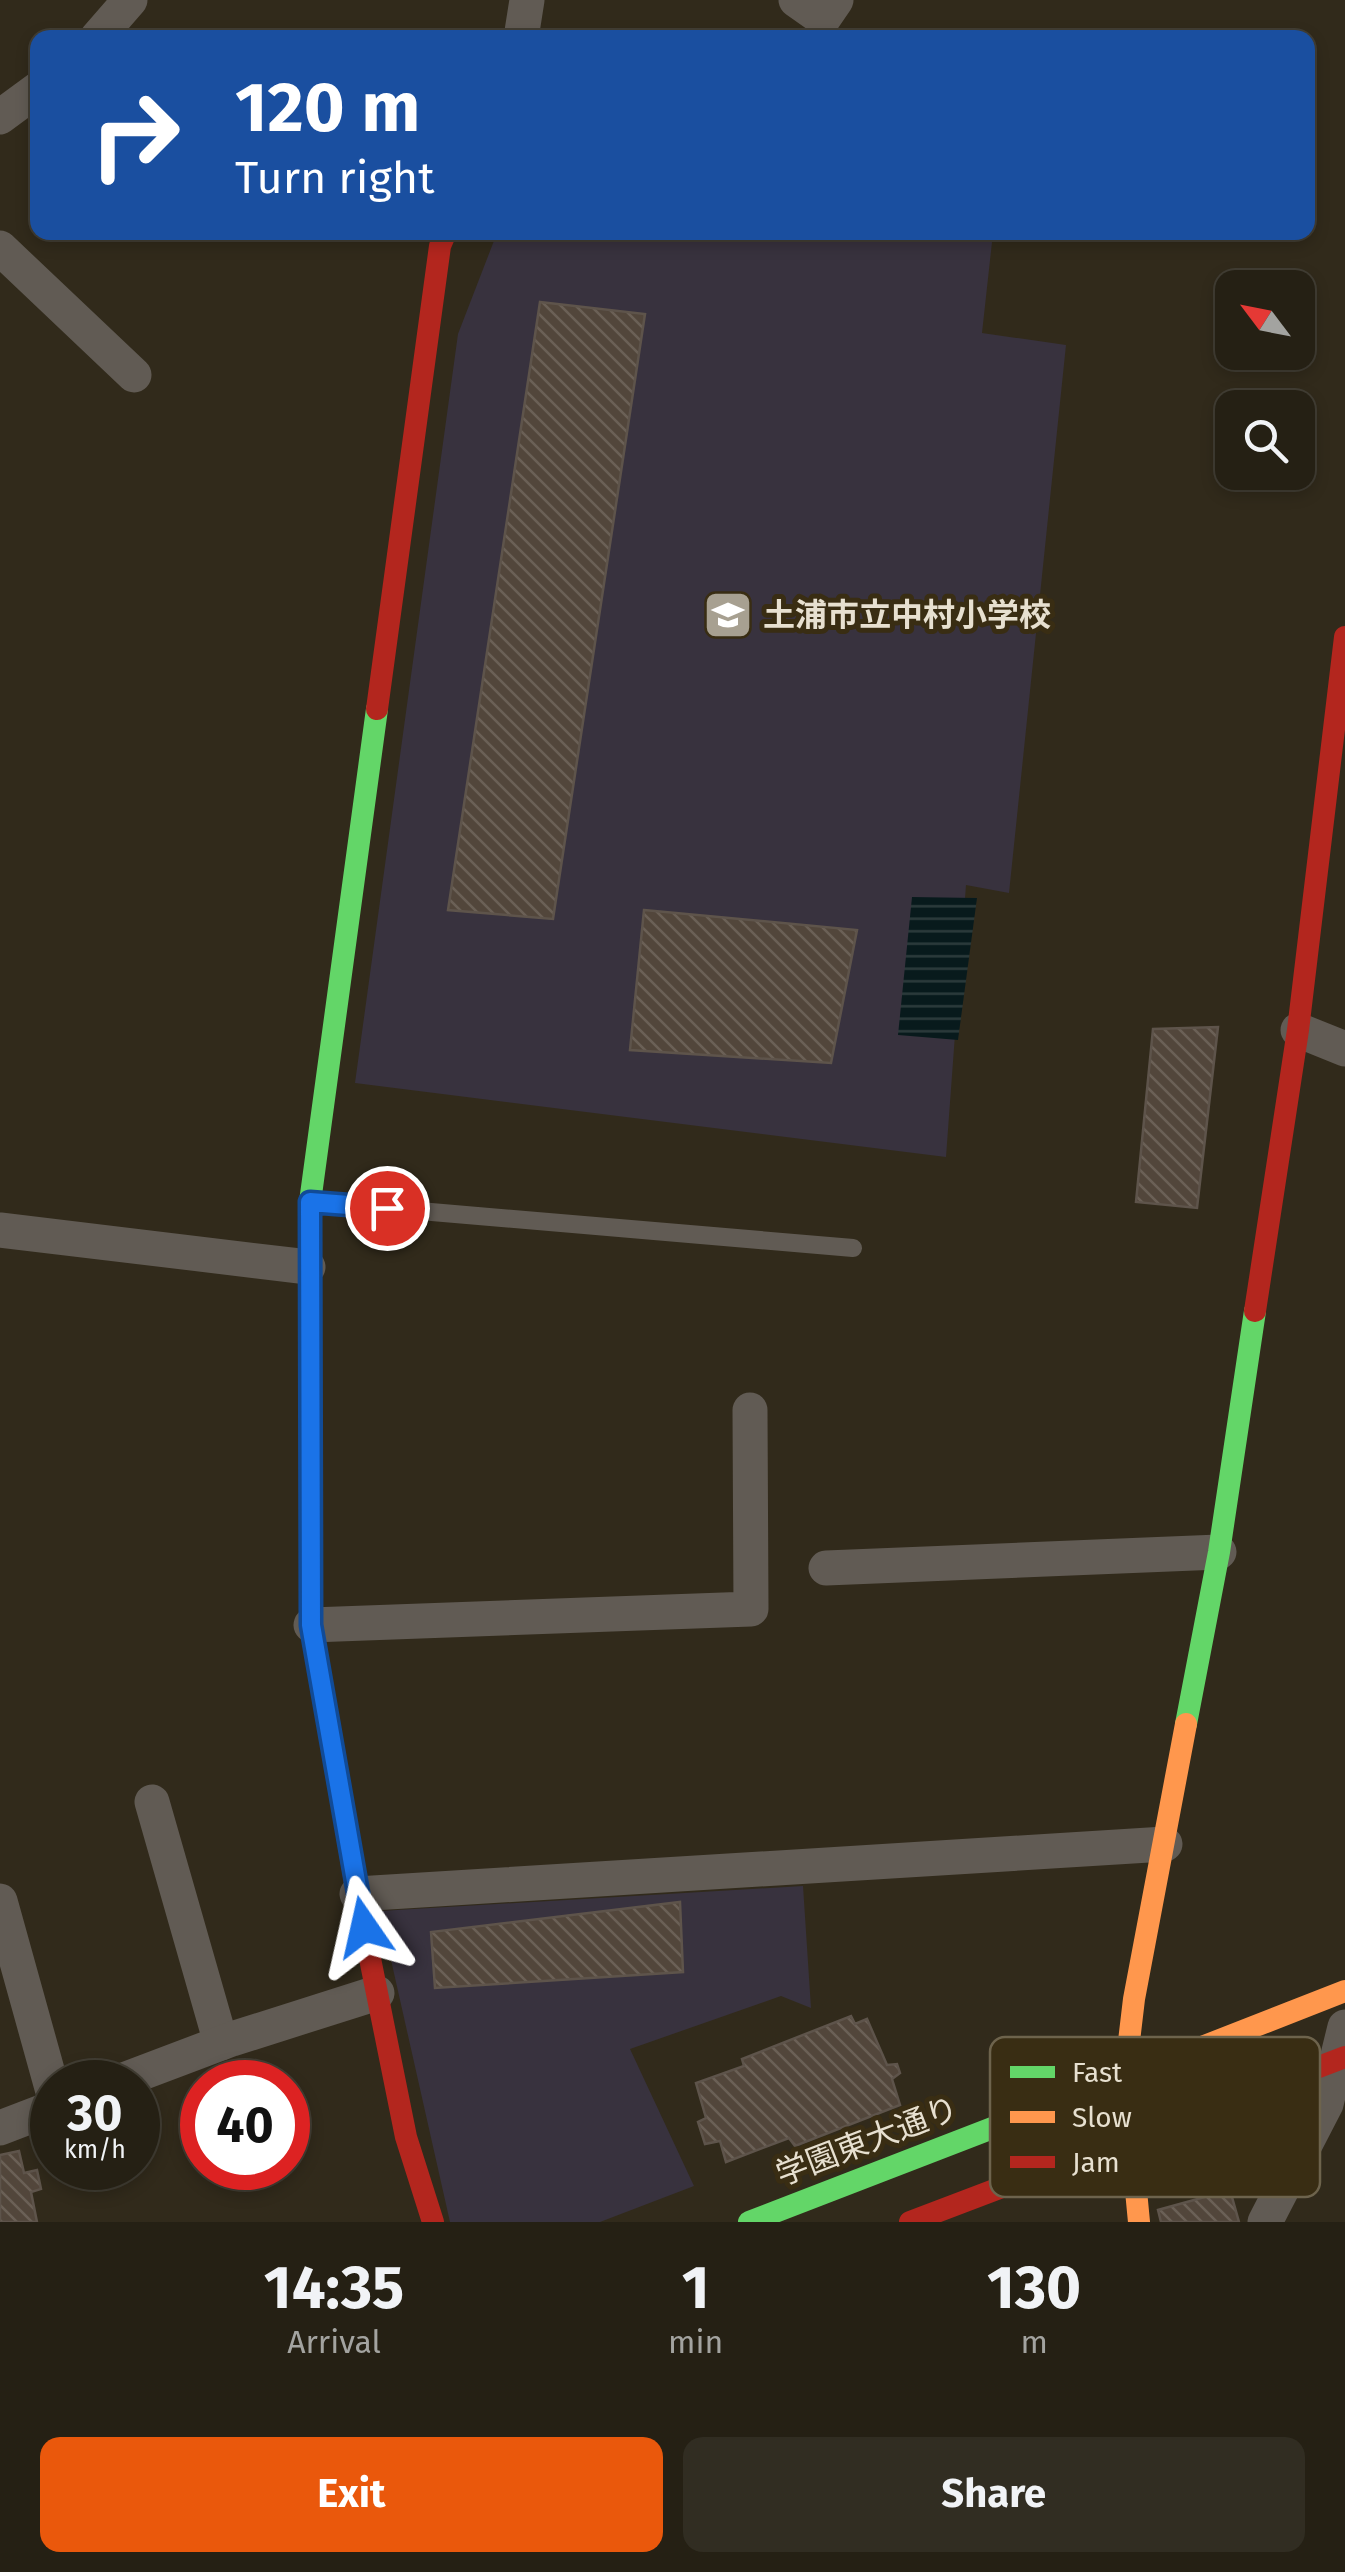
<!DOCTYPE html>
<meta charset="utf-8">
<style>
body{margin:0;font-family:"Fira Sans","Noto Sans JP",sans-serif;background:#312d22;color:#f1f3f6;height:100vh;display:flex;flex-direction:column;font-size:38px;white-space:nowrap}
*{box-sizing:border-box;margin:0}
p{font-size:32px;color:#a3a3a0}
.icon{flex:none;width:55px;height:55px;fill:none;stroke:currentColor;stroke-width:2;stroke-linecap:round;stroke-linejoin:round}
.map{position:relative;height:2222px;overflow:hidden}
.drawer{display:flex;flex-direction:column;background:#252014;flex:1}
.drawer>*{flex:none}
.top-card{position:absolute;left:30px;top:30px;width:1285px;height:210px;border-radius:20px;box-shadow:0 5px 15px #0003,0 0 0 2px #423e34;background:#1a4fa0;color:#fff;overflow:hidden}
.needle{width:65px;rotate:302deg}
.fabs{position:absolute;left:1215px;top:270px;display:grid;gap:20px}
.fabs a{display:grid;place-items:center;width:100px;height:100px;border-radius:20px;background:#252014;box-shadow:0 5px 15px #0003,0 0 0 2px #423e34;font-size:50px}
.speed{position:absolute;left:30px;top:2060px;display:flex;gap:20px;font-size:50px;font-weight:700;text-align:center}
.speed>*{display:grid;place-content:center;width:130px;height:130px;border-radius:50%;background:#252014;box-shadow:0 5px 15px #0003,0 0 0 2px #423e34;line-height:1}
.speed small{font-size:25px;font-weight:400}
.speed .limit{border:15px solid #d22;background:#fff;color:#111}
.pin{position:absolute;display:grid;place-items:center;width:85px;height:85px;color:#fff;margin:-42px;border:5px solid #fff;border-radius:50%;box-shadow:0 2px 10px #0007}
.me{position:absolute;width:110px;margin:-55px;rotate:349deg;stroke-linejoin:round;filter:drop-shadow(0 0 8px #0008)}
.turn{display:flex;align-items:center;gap:35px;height:210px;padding:0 40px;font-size:45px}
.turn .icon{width:130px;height:130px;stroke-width:2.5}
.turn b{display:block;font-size:70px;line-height:85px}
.eta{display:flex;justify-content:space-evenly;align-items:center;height:170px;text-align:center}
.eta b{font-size:60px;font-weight:700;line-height:70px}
.action{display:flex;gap:20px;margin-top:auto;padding:20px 40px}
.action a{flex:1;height:115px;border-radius:20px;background:#ea580c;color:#fff;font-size:40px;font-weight:700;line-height:115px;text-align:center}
.action a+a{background:#312d22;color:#f1f3f6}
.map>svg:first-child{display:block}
.education{fill:#38323e}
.water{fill:url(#water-rules)}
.building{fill:url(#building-back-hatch);stroke:#5e544b;stroke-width:2.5}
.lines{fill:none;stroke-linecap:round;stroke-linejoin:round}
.lane{stroke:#615b54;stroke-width:18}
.street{stroke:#615b54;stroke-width:35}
.fast{stroke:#63d668;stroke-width:22}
.slow{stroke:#ff974d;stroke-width:22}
.jam{stroke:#b3261e;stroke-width:22}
.route-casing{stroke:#114b97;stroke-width:25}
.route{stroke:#1a73e8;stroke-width:18}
.labels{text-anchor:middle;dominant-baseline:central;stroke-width:10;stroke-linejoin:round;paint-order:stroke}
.poi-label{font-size:32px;font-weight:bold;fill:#e7e0d0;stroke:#392d13;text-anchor:start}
.street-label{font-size:32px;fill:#e7e0d0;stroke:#392d13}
.key{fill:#392d13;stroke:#6d634c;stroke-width:2.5}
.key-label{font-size:28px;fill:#e7e0d0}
</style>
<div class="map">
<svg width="1345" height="2222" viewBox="0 0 1345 2222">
<defs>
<pattern id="water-rules" width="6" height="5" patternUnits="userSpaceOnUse" patternTransform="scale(2.5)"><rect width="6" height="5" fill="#081a1c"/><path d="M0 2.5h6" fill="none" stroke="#2c3b3c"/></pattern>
<pattern id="building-back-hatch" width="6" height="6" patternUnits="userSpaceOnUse" patternTransform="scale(2.5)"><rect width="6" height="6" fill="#52463b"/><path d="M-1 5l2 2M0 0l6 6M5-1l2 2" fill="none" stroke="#6b6056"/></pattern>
</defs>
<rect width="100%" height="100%" fill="#312a1b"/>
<g class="education">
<polygon points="497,233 993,233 982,333 1066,345 1009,893 966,885 946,1157 355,1083 458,334"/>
<polygon points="803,1886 811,2008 781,1996 630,2049 694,2186 600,2222 450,2222 380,1911"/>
</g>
<polygon class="water" points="912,897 977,898 958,1040 898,1035"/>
<g class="building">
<polygon points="540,302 645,314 553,919 448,910"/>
<polygon points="644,910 857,930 831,1063 630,1050"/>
<polygon points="1218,1027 1197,1208 1136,1202 1153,1029"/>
<polygon points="680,1902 683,1972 435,1988 431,1932"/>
<polygon points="851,2016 855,2024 867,2019 887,2065 897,2064 900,2073 892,2079 900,2105 795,2146 789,2138 726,2162 720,2141 705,2144 698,2122 706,2118 696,2083 744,2066 742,2059"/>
<polygon points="19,2151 24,2173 37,2170 41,2189 31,2192 37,2222 0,2222 0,2155"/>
<polygon points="79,2168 122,2168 82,2179"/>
<polygon points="1230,2190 1239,2222 1161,2222 1158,2210"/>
</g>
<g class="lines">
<polyline class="lane" points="315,1202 853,1248"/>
<g class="street">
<polyline points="796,0 823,19 836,0"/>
<polyline points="97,38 130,0"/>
<polyline points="521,38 527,0"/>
<polyline points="0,117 38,89"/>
<polyline points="0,248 134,375"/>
<polyline points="1298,1030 1345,1049"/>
<polyline points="0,1230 308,1267"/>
<polyline points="826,1568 1219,1552"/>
<polyline points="311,1625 751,1609 750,1410"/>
<polyline points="152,1802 221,2043"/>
<polyline points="357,1894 1165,1844"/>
<polyline points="0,1901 52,2088"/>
<polyline points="118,2082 232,2039 377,1993"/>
<polyline points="0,2128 52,2108"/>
<polyline points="1265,2222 1326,2104 1345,2027"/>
</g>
<g class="fast">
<polyline points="310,1274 310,1202 377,709"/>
<polyline points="1186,1724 1219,1552 1255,1311"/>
<polyline points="749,2222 1184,2054"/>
</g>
<g class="slow">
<polyline points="310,1274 311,1625 341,1799"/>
<polyline points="1184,2054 1345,1991"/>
<polyline points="1139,2222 1125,2075 1134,1999 1186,1724"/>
</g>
<g class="jam">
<polyline points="377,709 440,246 446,232"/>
<polyline points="1255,1311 1298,1030 1345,637"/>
<polyline points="341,1799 357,1894 406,2137 433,2222"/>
<polyline points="910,2222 1345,2057"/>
</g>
</g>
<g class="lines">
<g class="route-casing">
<polyline id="route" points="364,1927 311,1625 310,1202 387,1208"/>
</g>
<use href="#route" class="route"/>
</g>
<defs>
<g id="school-square" transform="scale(2.5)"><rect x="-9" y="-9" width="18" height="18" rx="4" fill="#a7a091" stroke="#392d13"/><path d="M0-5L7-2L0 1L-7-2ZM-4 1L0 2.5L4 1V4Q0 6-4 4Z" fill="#fff"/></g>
</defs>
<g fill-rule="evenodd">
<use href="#school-square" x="728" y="615"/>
</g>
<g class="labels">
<g class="poi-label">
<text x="763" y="615">土浦市立中村小学校</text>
</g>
<g class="street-label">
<text transform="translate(867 2141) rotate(-21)">学園東大通り</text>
</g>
</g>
<rect x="990" y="2037" width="330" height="160" rx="15" class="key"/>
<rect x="1010" y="2066" width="45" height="12" fill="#63d668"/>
<rect x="1010" y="2111" width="45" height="12" fill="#ff974d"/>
<rect x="1010" y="2156" width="45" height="12" fill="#b3261e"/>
<g class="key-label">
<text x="1072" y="2082">Fast</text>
<text x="1072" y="2127">Slow</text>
<text x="1072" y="2172">Jam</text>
</g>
</svg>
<div class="fabs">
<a><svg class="needle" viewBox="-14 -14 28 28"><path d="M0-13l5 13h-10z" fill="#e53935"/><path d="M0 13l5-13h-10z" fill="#a3a3a0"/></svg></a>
<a><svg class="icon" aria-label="search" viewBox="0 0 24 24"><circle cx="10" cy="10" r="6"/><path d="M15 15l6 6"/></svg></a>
</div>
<div class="speed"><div>30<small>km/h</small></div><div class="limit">40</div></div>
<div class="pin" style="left:387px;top:1208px;background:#d93025"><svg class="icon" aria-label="arrive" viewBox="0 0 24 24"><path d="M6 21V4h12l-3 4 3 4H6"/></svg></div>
<svg class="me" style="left:364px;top:1927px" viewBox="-20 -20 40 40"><path d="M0-17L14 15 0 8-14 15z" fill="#1a73e8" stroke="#fff" stroke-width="4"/></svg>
<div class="top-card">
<div class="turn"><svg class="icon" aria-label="right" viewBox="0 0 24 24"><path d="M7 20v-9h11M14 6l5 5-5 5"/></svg><div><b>120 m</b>Turn right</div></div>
</div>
</div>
<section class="drawer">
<div class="eta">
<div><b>14:35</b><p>Arrival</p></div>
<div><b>1</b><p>min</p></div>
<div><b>130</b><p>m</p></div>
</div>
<div class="action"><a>Exit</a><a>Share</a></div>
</section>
